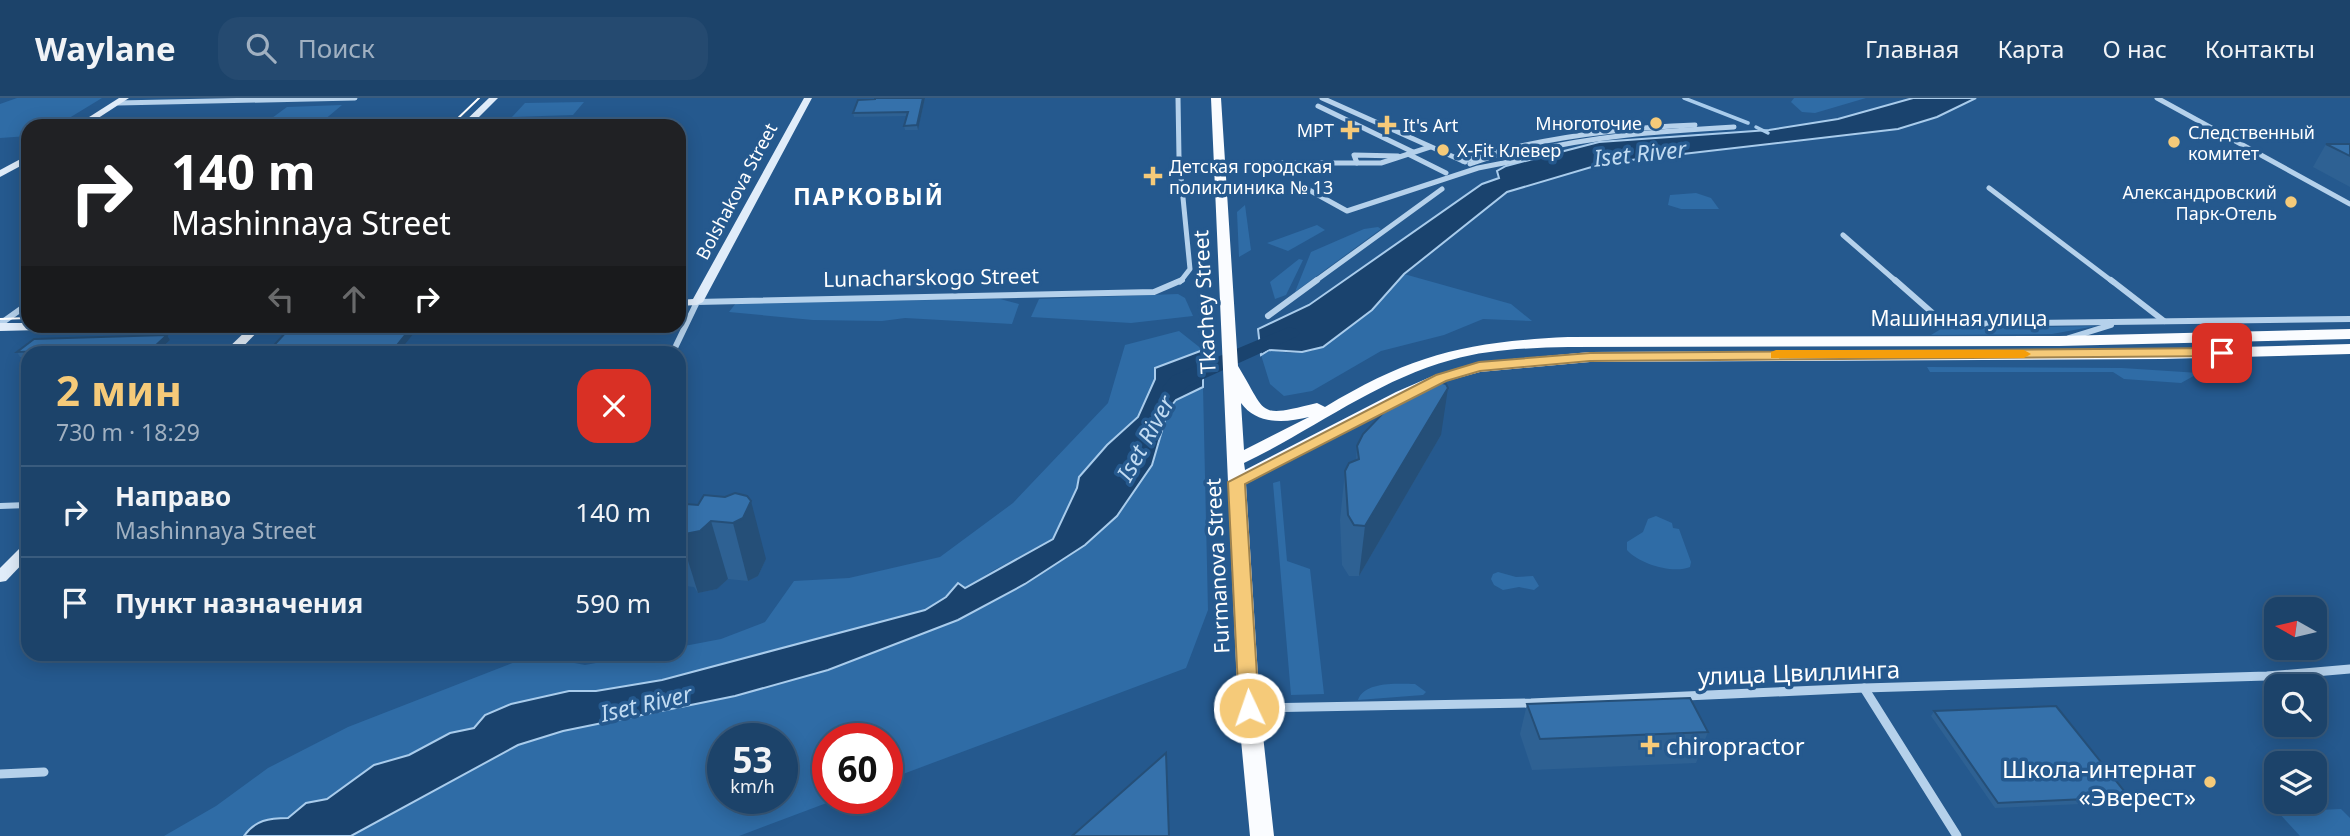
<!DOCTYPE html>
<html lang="ru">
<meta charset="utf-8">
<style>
body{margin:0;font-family:"Noto Sans",sans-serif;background:#254a70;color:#f1f3f6;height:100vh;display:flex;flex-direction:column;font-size:26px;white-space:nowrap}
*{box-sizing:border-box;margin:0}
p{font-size:23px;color:#a0b0c1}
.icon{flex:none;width:38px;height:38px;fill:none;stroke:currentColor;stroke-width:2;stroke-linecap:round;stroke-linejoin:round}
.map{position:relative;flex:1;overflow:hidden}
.side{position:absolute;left:21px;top:248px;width:665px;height:315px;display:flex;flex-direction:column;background:#1c436a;border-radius:21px;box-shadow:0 4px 18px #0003,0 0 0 2px #3a5c7e}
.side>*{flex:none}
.hud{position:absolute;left:21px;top:21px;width:665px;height:214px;border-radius:21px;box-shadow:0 4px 18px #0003,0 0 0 2px #3a5c7e;background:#202124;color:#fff;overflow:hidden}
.needle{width:46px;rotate:278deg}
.buttons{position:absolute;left:2264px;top:499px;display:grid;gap:14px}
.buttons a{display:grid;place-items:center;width:63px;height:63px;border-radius:14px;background:#1c436a;box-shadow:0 4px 18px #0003,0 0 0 2px #3a5c7e;font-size:35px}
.speed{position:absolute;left:707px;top:625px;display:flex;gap:14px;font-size:35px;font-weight:700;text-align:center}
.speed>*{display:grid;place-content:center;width:91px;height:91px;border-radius:50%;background:#1c436a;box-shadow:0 4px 18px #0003,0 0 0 2px #3a5c7e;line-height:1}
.speed small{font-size:18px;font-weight:400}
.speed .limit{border:10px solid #d22;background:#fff;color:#111}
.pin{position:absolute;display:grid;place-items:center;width:60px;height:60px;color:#fff;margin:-30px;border-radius:14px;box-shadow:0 4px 10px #0006}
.me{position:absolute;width:77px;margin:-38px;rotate:357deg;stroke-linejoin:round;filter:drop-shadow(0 0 5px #0008)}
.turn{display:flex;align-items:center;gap:24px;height:147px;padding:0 35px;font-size:32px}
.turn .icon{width:91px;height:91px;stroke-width:2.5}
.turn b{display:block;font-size:49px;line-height:60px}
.lanes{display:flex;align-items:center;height:66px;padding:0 35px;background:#0003;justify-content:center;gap:35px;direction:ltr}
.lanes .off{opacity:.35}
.round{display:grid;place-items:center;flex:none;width:74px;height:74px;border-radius:21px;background:#254a70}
.head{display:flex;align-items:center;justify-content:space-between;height:119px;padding:0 35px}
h1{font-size:42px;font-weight:700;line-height:52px;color:#f5ca79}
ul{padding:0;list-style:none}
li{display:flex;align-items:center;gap:21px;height:91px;padding:0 35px;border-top:2px solid #3a5c7e}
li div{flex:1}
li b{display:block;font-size:26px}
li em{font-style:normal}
header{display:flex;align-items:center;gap:42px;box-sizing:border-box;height:98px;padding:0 35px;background:#1c436a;border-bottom:2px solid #3a5c7e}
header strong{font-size:33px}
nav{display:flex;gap:38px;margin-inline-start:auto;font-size:24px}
.search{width:490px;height:63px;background:#254a70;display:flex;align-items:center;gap:18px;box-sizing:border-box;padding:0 24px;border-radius:21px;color:#a0b0c1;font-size:26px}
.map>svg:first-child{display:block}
.green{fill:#2f6ca6;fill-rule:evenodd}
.water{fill:#1a436e;stroke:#a9ccec;stroke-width:2}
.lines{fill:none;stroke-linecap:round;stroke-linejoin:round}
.stream{stroke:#a9ccec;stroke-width:3.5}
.river{fill:#1a436e;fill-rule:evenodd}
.street-far2{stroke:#b5d1eb;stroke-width:5}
.street-far1{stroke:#b5d1eb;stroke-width:6}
.street{stroke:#b5d1eb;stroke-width:9}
.secondary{fill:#e0ecf9;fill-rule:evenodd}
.primary{fill:#fafcff;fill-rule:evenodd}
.tram{stroke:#fff;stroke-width:2}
.wall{fill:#2e6193}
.shaded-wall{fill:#254f78}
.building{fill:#3571ab;stroke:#254f78;stroke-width:2}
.route{fill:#f5ca79;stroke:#9f834f;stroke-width:2}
.slow{fill:#f59e0b}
.poi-dot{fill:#f5ca79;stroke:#25598e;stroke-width:2.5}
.labels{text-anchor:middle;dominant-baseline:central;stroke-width:7;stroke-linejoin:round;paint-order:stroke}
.far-poi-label{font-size:18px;fill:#fff;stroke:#25598e;text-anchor:start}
.far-street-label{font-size:18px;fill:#fff;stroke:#25598e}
.street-label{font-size:21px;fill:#fff;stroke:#25598e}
.water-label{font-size:23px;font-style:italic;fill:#c1dbf2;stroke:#25598e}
.far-district-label{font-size:23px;font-weight:bold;letter-spacing:2px;fill:#fff;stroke:#25598e}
.near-street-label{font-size:24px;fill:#fff;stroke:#25598e}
.near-poi-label{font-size:24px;fill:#fff;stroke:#25598e;text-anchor:start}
</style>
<header>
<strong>Waylane</strong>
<div class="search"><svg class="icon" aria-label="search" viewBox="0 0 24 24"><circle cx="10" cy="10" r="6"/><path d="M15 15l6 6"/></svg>Поиск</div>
<nav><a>Главная</a><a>Карта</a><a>О нас</a><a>Контакты</a></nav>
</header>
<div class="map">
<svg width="2350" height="738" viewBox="0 0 2350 738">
<rect width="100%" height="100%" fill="#25598e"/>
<g class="green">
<polygon points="17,0 102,0 56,28 28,28 28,38 0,40 0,6"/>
<polygon points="1794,0 1866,0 1815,15 1802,14 1791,4"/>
<polygon points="584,4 573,17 512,19 525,5"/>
<polygon points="342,7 317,28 261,28 287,9"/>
<polygon points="650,19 643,28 502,28 509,21"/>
<polygon points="1696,95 1711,100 1719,111 1681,111 1668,107 1670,97"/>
<polygon points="1245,107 1251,152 1239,159 1237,114"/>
<polygon points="1317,127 1325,132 1288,153 1267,145"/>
<polygon points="1378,129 1381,131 1295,194 1311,154 1364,131"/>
<polygon points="1299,161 1303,162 1286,197 1275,201 1270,184"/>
<polygon points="1404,176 1511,206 1532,223 1483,221 1444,237 1381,253 1312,293 1284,298 1270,286 1261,257 1269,252 1290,255 1312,253 1372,212"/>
<polygon points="1178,196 1185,200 1193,218 1131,225 1031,219 1039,201"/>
<polygon points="1000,201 1019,206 1012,226 905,220 882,223 813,222 729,214 736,205"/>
<polygon points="2096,228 2052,236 1931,237 1941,231"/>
<path d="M1179,233L1203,252L1155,270V281L1138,319L1107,347L1079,378L1077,390L1053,441L992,473L965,491L958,485L946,499L925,512L662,582L596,593H569L511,606L486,617L474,630L450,635L409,657L374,667L326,701L306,705L288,720C269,720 255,722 244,738H164L216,708L268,670L348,629L533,557L585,567L640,557L679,556V549L721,541L765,524L794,483L849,480L940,459L1013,405L1108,305L1125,247Z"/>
<polygon points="1927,269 2122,270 2199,275 2181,285 2124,281 2113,274 1930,274"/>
<path d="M1203,289L1208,512L1186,570L887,682V640H828V700H840L739,738H351L518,647L563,633L735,598L828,572L958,522L1025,486L1085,447L1116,418L1152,367L1168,312L1176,302ZM723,640H782V700H723Z"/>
<polygon points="1280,383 1287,463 1310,471 1324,596 1291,597 1273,385"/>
<path d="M1656,418L1672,425L1673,430L1679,431L1691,464L1690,469C1673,476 1639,466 1627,452V444L1643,434L1648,421Z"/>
<polygon points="1498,474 1516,479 1533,478 1539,488 1534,492 1519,489 1503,492 1494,487 1491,481 1493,476"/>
<path d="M1415,586L1426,594L1423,597L1358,602C1365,583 1398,586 1415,586Z"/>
<polygon points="2341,711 2350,720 2350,738 2300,738 2278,714"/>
</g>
<g class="water">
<polygon points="1913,0 1976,0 1937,19 1898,31 1605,65 1507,94 1404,176 1372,212 1323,249 1302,254 1269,252 1261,257 1258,231 1309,207 1482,86 1499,80 1497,73 1506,68 1599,44 1769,32 1838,21"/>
<path d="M1203,252V289L1176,302L1168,312L1152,367L1117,418L1085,447L1025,486L958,522L828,572L735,598L563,633L518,647L351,738H244C255,722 269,720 288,720L306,705L327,701L374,667L409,657L450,635L474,630L485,617L511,606L569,593H596L662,582L925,512L946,499L958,485L965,490L1053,441L1077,390L1079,379L1107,347L1138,319L1155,281V270Z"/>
</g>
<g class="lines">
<g class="stream">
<polyline points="1684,0 1748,25"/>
<polyline points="1756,29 1768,35"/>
</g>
<polygon class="river" points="1289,229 1296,231 1300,235 1296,239 1188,288 1181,295 1165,295 1162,290 1172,278"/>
<g class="street-far2">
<polyline points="1178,0 1179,59 1190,171 1180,184"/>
<polyline points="1322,0 1465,64"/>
<polyline points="2157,0 2350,106"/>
<polyline points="118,5 355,0"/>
<polyline points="1318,8 1413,54"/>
<polyline points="1408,56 1446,75"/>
<path d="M1463,63C1539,40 1616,30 1695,27"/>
<polyline points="1274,65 1381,65 1430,49"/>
<polyline points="1357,65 1354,57 1398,58"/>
<polyline points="1470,66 1503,55"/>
<path d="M1300,87L1347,113L1478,70L1519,62V56C1590,38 1661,33 1734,29"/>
<polyline points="1989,90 2113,184"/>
<polyline points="1843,137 1897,184"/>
<polyline points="1314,184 1442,91"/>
</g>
<g class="street-far1">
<polyline points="1895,182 1945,226 2350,221"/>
<polyline points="2111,182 2164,223"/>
<polyline points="1268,218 1317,182"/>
<polyline points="0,226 28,206"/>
<polyline points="2069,240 2111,227"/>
<polyline points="672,256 697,204 1154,194 1182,182"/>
<polyline points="0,408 28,407"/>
</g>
<g class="street">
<polyline points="1864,590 1957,738"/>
<polyline points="1253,610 1531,605 1864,590 2267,578 2350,571"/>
<polyline points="0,676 44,674"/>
</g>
<g class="secondary">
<polygon points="119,0 129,0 86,28 75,28"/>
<polygon points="489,0 498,0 470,28 460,28"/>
<polygon points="804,0 812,0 703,204 697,207 679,208 679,202 693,201"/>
<polygon points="28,57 28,64 0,79 0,72"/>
<polygon points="0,225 28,225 28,228 46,228 40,232 0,233"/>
<polygon points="251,228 263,228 236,256 222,256"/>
<polygon points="28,446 28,460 6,483 0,484 0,470 23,447"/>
</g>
<path class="primary" d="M1211,0H1221L1238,268C1268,317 1256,320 1317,305L1325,309C1413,256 1466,244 1568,239L2059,238L2350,231V241L2059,248L1568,249C1529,250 1489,251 1451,262C1377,282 1313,332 1244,365L1245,372L1396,294L1435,277L1479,264L1590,254L2162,251L2350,246V256L2162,261L1590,264L1480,274L1447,283L1408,300L1246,386L1260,610L1274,738H1250L1238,610ZM1241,305C1257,327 1285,325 1309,319L1244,352Z"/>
<g class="tram">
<polyline points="450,28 479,0"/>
<polyline points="0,221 28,220"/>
</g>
</g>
<g class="wall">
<polygon points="875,0 925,0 918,32 905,32 904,28 907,18 854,19 853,15"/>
<polygon points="2326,46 2350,46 2350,89 2313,69"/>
<polygon points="167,237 170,242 156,255 28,256 28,259 20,259 17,254"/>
<polygon points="1441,337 1359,478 1349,478 1342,467 1340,422 1345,373 1356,362 1357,348"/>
<polygon points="725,399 766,461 758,478 748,483 728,481 717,491 698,495 694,489 685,488 682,483 679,483 679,411 682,412"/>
<polygon points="1527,606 1708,634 1696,665 1532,672 1520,636"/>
<polygon points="1934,613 2129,699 2125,704 1995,710 1931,618"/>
</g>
<g class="shaded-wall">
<polygon points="923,0 925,0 918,32 917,27"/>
<polygon points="411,230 414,235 397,256 390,256"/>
<polygon points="167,237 170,242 156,255 153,250"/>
<polygon points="1448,290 1441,337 1359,478 1365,428"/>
<polygon points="751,403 766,461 758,478 748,483 733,425"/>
<polygon points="711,423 728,481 717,491 698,495 680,437"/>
</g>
<g class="building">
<polygon points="875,0 923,0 917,27 904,28 908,14 853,15 858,2 875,1"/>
<polygon points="282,26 280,28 207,28 208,28"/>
<polygon points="2326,46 2350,46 2350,58"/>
<polygon points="411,230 390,256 266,256 287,233"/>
<polygon points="167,237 153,250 17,254 34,241"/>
<polygon points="1439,284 1446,286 1448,290 1365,428 1354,427 1348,417 1345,373 1349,365 1359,361 1357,348 1363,336 1385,313 1426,287"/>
<polygon points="735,395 747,398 751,403 743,420 733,425 711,423 700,433 680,437 679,411 682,412 686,406 698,407 704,397 725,399"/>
<polygon points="1690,600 1708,634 1540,641 1527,606"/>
<polygon points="2056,608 2129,699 1998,705 1934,613"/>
<polygon points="1166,655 1169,738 1072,738"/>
</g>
<polygon class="route" points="2222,250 2229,255 2227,258 1590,263 1480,273 1446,283 1245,386 1259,610 1256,616 1249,618 1242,616 1239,610 1228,384 1436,277 1479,264 1590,255"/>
<polygon class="slow" points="1776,252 2024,252 2031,256 2024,260 1771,260 1771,254"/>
<g class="poi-dot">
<circle cx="1656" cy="25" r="7"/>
<path d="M1383.5 16.5h7v7h7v7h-7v7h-7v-7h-7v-7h7z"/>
<path d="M1346.5 21.5h7v7h7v7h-7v7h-7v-7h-7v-7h7z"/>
<circle cx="2174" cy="44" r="7"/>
<circle cx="1443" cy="52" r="7"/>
<path d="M1149.5 67.5h7v7h7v7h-7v7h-7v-7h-7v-7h7z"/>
<circle cx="2291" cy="104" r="7"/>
<path d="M1646.5 636.5h7v7h7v7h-7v7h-7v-7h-7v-7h7z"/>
<circle cx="2210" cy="684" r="7"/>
</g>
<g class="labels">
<g class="far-poi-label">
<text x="1642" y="25" text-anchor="end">Многоточие</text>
<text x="1403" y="27">It's Art</text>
<text x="1334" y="32" text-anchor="end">МРТ</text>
<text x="2188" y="34">Следственный<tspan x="2188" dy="21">комитет</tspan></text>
<text x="1457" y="52">X-Fit Клевер</text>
<text x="1169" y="68">Детская городская<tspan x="1169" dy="21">поликлиника № 13</tspan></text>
<text x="2277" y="94" text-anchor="end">Александровский<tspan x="2277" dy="21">Парк-Отель</tspan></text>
</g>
<g class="far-street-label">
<text transform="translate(736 93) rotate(-62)">Bolshakova Street</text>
</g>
<g class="street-label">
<text transform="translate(931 179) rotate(-1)">Lunacharskogo Street</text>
<text transform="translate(1204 204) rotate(-93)">Tkachey Street</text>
<text x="1959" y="220">Машинная улица</text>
<text transform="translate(1217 468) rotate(-93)">Furmanova Street</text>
</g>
<g class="water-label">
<text transform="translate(1640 55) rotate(-6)">Iset River</text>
<text transform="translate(1145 340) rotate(-61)">Iset River</text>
<text transform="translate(646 605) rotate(-13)">Iset River</text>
</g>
<g class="far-district-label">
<text x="869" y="98">ПАРКОВЫЙ</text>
</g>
<g class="near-street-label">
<text transform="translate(1799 574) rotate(-2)">улица Цвиллинга</text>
</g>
<g class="near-poi-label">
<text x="1666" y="647">chiropractor</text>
<text x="2196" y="670" text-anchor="end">Школа-интернат<tspan x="2196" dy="28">«Эверест»</tspan></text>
</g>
</g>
</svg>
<div class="buttons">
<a><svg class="needle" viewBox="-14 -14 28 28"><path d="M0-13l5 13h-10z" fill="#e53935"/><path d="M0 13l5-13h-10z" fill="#a0b0c1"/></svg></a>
<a><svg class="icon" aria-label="search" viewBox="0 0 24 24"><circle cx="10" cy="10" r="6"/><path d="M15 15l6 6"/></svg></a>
<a><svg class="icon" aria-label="layers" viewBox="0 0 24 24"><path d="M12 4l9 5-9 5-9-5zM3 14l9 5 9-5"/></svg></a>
</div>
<div class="speed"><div>53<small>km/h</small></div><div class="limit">60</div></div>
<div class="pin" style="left:2222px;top:255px;background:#d93025"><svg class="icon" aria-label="arrive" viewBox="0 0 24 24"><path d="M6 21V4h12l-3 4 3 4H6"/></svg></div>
<svg class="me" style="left:1249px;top:610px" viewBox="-20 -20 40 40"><circle r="17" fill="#f5ca79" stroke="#fff" stroke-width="3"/><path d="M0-11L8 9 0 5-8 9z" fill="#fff"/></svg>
<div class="hud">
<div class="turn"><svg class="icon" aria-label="right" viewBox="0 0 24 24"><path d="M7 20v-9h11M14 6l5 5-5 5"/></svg><div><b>140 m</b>Mashinnaya Street</div></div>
<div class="lanes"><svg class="icon off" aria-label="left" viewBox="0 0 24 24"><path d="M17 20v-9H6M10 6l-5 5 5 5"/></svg><svg class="icon off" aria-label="ahead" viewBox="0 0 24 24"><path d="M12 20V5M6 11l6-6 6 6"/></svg><svg class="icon" aria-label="right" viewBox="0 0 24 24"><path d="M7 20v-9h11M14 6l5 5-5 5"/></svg></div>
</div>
<section class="side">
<div class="head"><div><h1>2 мин</h1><p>730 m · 18:29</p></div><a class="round" style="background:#d93025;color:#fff"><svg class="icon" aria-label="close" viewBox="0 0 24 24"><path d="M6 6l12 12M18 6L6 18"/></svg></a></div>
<ul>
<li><svg class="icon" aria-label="right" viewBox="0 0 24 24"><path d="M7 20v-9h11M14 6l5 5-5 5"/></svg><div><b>Направо</b><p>Mashinnaya Street</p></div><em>140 m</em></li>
<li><svg class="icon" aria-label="arrive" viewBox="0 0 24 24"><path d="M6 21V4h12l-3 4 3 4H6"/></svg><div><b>Пункт назначения</b></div><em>590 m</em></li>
</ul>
</section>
</div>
